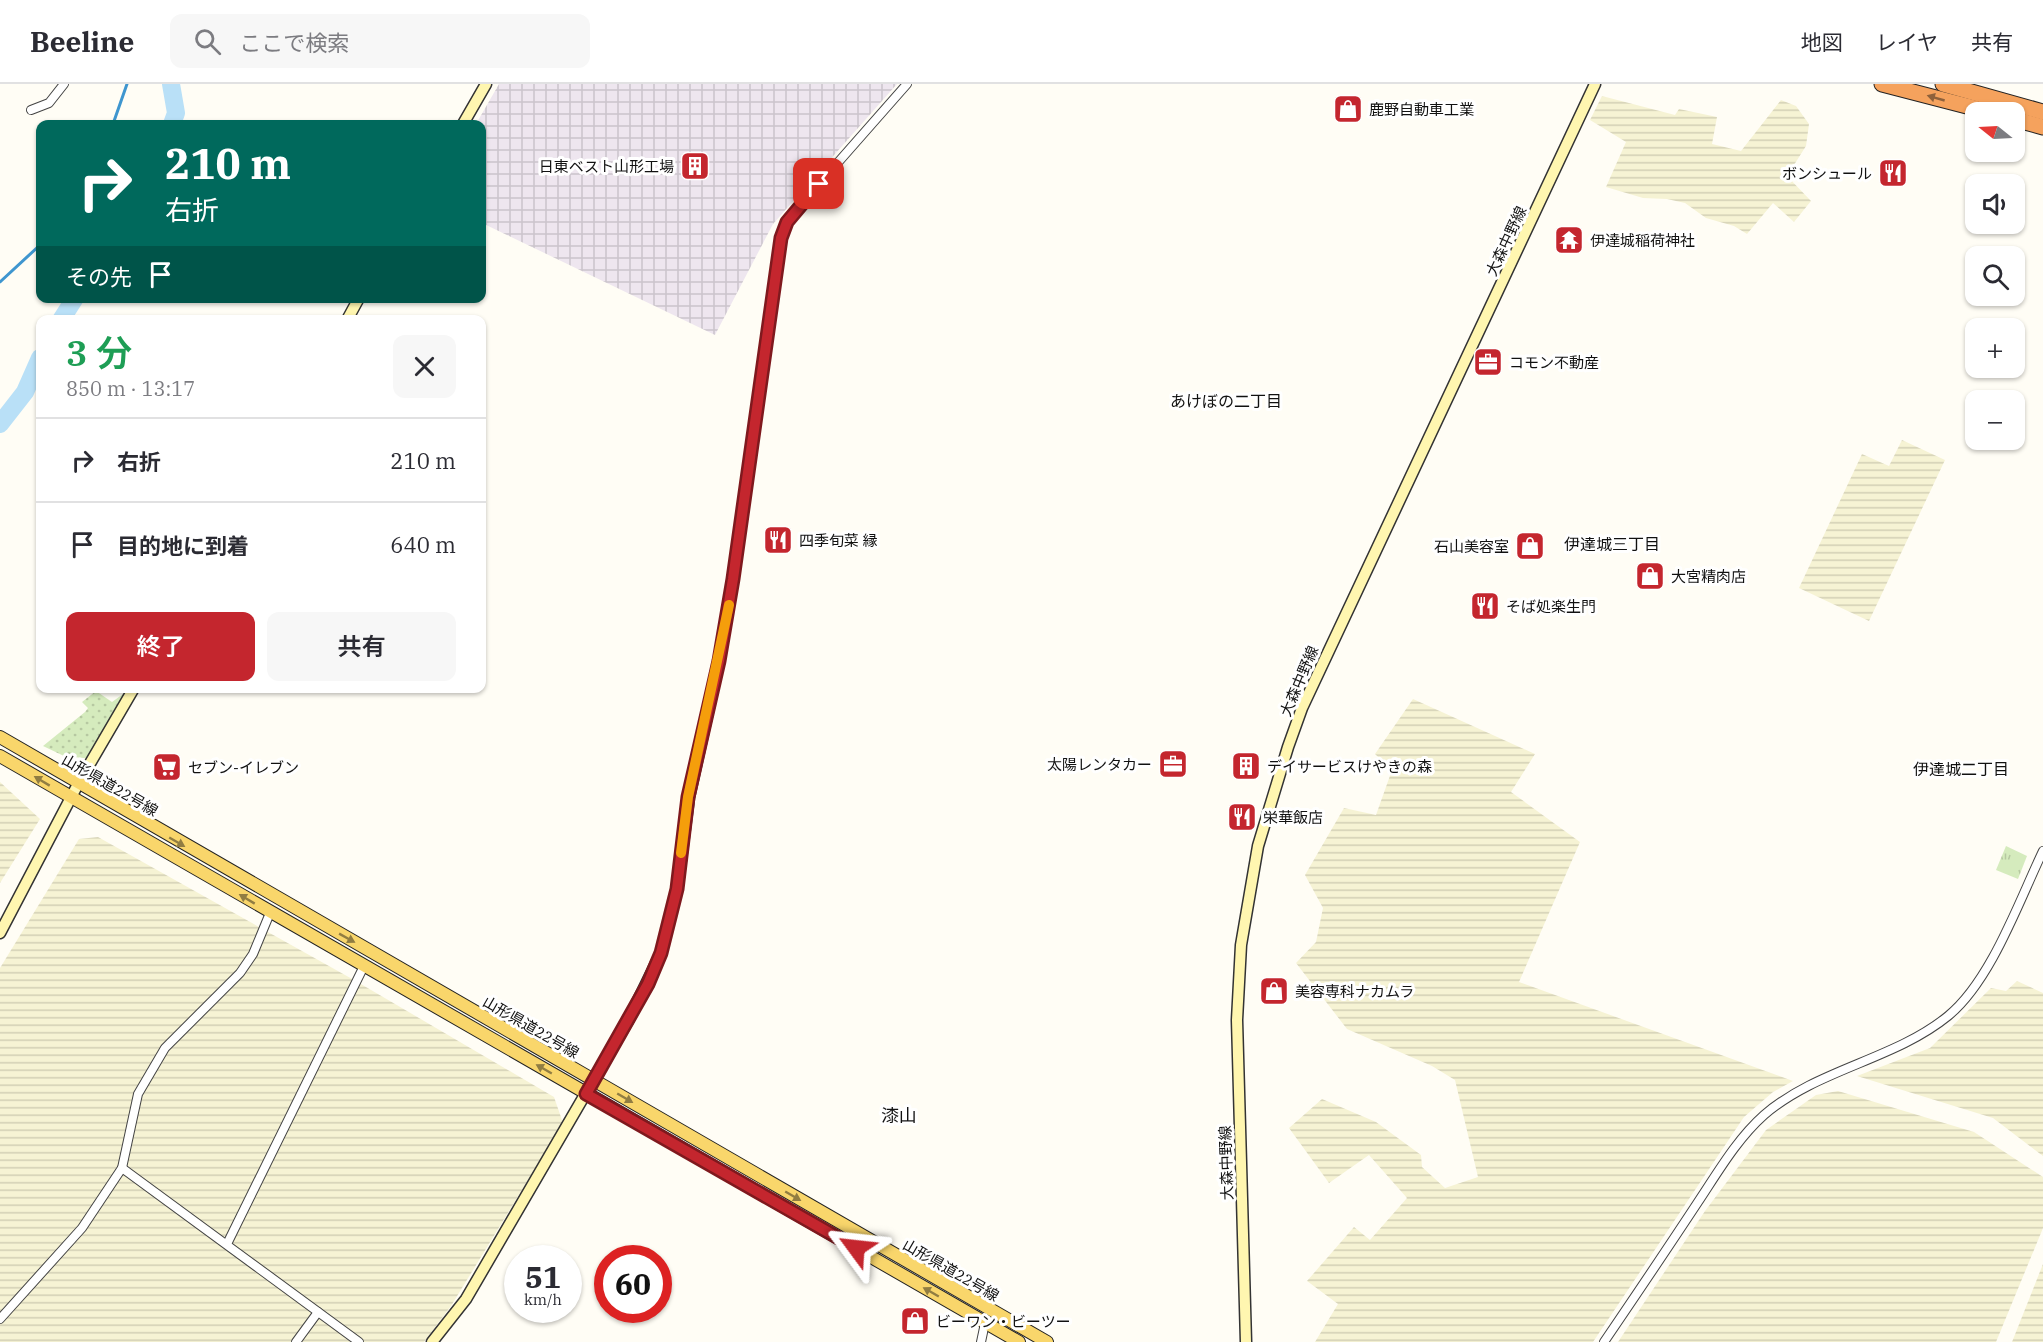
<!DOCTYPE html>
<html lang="ja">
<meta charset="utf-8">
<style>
body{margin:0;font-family:"IBM Plex Serif","Noto Sans JP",serif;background:#f7f7f7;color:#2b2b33;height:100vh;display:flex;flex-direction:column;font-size:22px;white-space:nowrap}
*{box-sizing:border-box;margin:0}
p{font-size:20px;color:#7c7c81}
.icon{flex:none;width:33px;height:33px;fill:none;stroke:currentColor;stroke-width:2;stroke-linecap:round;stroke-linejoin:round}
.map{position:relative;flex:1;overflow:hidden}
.details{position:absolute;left:36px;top:231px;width:450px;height:378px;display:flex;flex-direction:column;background:#fff;border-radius:12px;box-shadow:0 2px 4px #0004}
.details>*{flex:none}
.top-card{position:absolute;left:36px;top:36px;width:450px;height:183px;border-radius:12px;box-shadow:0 2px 4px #0004;background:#00695c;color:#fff;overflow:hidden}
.needle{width:39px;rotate:288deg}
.tools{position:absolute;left:1965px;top:18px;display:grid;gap:12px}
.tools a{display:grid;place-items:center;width:60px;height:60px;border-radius:12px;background:#fff;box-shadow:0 2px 4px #0004;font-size:30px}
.speed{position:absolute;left:504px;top:1161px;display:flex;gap:12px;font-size:30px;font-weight:700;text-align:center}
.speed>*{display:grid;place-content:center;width:78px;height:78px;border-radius:50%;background:#fff;box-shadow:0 2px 4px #0004;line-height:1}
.speed small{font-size:15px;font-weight:400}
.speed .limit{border:9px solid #d22;background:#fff;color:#111}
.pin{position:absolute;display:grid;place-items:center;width:51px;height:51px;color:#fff;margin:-26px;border-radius:12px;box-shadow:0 3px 9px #0006}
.me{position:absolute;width:66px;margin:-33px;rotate:300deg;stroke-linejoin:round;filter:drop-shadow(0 0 4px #0008)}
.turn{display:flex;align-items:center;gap:21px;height:126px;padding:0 30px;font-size:27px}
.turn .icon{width:78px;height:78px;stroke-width:2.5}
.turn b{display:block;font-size:42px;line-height:51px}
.then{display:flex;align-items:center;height:57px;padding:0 30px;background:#0003;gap:12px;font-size:22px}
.round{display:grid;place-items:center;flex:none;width:63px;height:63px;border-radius:12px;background:#f7f7f7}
.headline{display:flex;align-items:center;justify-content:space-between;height:102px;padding:0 30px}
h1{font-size:36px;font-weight:600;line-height:45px;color:#1e9e55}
.primary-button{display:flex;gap:12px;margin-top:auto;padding:12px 30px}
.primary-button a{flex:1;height:69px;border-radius:12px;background:#c4262e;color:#fff;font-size:24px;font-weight:600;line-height:69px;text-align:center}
.primary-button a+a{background:#f7f7f7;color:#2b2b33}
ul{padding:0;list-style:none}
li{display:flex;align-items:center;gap:18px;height:84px;padding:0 30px;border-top:2px solid #e1e1e2}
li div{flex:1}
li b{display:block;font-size:22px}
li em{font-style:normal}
header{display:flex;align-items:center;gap:36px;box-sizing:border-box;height:84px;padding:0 30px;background:#fff;border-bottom:2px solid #e1e1e2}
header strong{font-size:28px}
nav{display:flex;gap:33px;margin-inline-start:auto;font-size:21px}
.search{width:420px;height:54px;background:#f7f7f7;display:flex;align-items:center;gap:15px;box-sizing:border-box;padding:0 21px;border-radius:12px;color:#7c7c81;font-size:22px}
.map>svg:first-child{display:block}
.industrial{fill:url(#industrial-grid)}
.farmland{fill:url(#farmland-rules)}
.grass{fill:url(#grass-dots)}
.park{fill:url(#park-tufts)}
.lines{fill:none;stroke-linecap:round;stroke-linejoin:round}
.stream{stroke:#3f96cf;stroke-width:3}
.river{stroke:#b9e0f7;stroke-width:18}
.street-casing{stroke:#444;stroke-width:10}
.secondary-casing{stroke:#333;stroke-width:13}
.primary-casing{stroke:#222;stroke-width:14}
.highway-casing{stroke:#222;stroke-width:17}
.street{stroke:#fff;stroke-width:8}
.secondary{stroke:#fff6b0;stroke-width:10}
.primary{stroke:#f9d66b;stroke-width:12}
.highway{stroke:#f5a25d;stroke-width:15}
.oneway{fill:#8e613b}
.oneway2{fill:#917d42}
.route-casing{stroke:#7f191e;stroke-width:15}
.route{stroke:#c4262e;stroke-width:10}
.slow{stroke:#f59e0b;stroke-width:10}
.labels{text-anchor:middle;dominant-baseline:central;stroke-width:6;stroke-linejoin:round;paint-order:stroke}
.poi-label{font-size:15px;fill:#111;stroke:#fff;text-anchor:start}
.street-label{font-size:15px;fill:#111;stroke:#fff}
.neighbourhood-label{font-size:16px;fill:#111;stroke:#fff}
.quarter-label{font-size:18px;fill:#111;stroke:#fff}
</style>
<header>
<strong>Beeline</strong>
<div class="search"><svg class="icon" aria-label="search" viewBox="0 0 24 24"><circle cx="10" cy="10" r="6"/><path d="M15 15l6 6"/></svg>ここで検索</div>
<nav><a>地図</a><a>レイヤ</a><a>共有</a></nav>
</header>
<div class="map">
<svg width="2043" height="1258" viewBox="0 0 2043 1258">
<defs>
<pattern id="industrial-grid" width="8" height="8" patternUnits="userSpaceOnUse" patternTransform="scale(1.5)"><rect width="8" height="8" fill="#eee6ef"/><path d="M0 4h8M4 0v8" fill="none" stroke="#cbc4cc"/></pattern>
<pattern id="farmland-rules" width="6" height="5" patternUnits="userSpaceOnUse" patternTransform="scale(1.5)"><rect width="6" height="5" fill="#f6f3d4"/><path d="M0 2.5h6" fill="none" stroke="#d2cfb5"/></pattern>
<pattern id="grass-dots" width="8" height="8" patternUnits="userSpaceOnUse" patternTransform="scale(1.5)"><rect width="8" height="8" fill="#d5ebbd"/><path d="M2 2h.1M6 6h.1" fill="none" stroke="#b6c8a1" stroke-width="1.8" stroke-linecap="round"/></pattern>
<pattern id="park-tufts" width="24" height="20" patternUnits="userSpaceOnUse" patternTransform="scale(1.5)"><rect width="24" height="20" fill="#d5ebbd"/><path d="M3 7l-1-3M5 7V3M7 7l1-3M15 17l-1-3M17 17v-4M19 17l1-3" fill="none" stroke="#b6c8a1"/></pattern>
</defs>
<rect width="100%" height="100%" fill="#fffdf5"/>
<polygon class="industrial" points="499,0 897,0 773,140 715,251 482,139 482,40 476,40"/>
<g class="farmland">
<polygon points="1602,12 1675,31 1679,25 1717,33 1712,60 1741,67 1781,16 1796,22 1809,40 1806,62 1787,92 1811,117 1794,138 1773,119 1747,150 1734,142 1706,134 1685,119 1667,115 1643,114 1606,103 1626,58 1590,36"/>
<polygon points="1902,356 1945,376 1869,537 1799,504 1862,370 1889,382"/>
<polygon points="1413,615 1535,670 1511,708 1580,758 1519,898 1793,997 1773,1008 1744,1033 1593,1258 1315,1258 1338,1220 1307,1197 1354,1143 1370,1156 1407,1114 1369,1071 1329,1099 1289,1044 1322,1015 1376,1038 1421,1071 1422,1083 1445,1104 1478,1093 1455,996 1432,982 1347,945 1296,879 1316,858 1323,824 1305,791 1344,724 1376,731 1392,686 1375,670"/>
<polygon points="0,698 40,735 0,799"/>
<polygon points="98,753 354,896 554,1013 563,1039 451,1222 424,1258 0,1258 0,884 79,755"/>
<polygon points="2017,897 2043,909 2043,1072 1993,1034 1857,992 1930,964 1991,904 2006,907"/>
<polygon points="1838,1007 1974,1048 2043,1093 2043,1144 1996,1258 1618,1258 1705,1127 1766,1046 1816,1011"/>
<polygon points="2043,1180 2043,1258 2012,1258"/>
</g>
<polygon class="grass" points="130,605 93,675 64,672 43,662 85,628 88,624 82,618 96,607 112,618"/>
<polygon class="park" points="2006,762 2027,772 2018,795 1996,786"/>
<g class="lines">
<g class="stream">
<polyline points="113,40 127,0"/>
<polyline points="0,198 40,161"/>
</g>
<g class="river">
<polyline points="171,0 176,29 172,40"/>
<polyline points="61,236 75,214"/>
<polyline points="0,340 25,308 40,274"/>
</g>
<g class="street-casing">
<g id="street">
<polyline points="31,26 49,19 64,0"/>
<polyline points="819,100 907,0"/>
<polyline points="122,1084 359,1258"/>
<polyline points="227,1160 364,882"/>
<polyline points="0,1235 82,1144 122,1084 138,1010 165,964 240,889 253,870 270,829"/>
<polyline points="296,1258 318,1228"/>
<polyline points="981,1258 985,1239"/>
<path d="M1604,1258C1636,1211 1667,1165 1698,1118C1718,1088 1737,1055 1764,1031C1817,985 1894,976 1948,932C1991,897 2019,817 2043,767"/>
</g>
</g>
<g class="secondary-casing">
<g id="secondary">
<polyline points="463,40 486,0"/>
<polyline points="347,236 359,214"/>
<polyline points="0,849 78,700 134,604"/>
<polyline points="432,1258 466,1215 629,935 661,869 677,805 689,713 719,577 733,495 781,154 787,138 819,100"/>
<polyline points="1246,1258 1237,936 1241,861 1258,762 1288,663 1302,624 1595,0"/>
</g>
</g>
<g class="primary-casing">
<g id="primary">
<polyline points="0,653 1047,1258"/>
<polyline points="0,672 1019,1258"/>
</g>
</g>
<g class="highway-casing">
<g id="highway">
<polyline points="1882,0 1990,28"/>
<polyline points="1943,0 2043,28"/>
<polyline points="2014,35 2043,43"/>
</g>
</g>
<use href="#street" class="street"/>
<use href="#secondary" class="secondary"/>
<use href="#primary" class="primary"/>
<use href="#highway" class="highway"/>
</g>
<defs><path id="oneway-solid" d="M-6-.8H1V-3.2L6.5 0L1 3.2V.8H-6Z" transform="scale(1.5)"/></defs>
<use class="oneway" href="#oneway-solid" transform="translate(1936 14) rotate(-164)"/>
<g class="oneway2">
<use href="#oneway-solid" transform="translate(42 697) rotate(-149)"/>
<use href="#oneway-solid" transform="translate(177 758) rotate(30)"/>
<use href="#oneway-solid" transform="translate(247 815) rotate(-149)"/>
<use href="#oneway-solid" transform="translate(347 854) rotate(29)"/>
<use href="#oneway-solid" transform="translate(544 985) rotate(-150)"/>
<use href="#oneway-solid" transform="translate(625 1014) rotate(30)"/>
<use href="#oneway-solid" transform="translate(793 1112) rotate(30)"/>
<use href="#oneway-solid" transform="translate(931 1208) rotate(-150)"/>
</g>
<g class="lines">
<g class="route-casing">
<polyline id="route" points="819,100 787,138 781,154 733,495 719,577 688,713 677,805 661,869 648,900 586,1010 856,1164"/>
</g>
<use href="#route" class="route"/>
<polyline class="slow" points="681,769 688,713 729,521"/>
</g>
<defs>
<g id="shop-square" transform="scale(1.5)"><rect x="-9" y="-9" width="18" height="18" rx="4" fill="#c4262e" stroke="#fff"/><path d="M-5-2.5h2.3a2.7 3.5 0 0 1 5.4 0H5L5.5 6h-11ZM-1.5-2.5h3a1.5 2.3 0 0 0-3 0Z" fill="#fff"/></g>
<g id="building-square" transform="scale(1.5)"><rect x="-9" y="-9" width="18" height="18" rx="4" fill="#c4262e" stroke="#fff"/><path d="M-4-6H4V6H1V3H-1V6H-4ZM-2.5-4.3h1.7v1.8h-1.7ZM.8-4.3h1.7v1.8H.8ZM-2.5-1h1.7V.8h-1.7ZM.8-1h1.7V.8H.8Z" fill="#fff"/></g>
<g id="restaurant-square" transform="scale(1.5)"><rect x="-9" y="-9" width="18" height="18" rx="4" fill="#c4262e" stroke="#fff"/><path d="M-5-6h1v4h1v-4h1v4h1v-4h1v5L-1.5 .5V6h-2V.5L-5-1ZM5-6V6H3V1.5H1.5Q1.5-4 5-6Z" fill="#fff"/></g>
<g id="temple-square" transform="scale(1.5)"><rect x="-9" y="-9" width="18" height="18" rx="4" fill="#c4262e" stroke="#fff"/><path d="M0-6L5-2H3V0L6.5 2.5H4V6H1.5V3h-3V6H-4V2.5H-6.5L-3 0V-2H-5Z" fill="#fff"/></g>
<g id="office-square" transform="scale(1.5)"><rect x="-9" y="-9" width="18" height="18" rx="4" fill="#c4262e" stroke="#fff"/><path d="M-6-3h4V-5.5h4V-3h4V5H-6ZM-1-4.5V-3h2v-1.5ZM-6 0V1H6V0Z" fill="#fff"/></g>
<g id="supermarket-square" transform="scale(1.5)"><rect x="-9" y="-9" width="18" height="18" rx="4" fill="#c4262e" stroke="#fff"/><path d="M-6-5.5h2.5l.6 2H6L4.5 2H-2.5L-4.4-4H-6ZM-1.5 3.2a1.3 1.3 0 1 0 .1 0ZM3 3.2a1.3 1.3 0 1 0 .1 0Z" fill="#fff"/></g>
</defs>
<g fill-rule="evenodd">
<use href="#shop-square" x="1348" y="25"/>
<use href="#building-square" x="695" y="82"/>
<use href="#restaurant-square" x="1893" y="89"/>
<use href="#temple-square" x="1569" y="156"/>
<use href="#office-square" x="1488" y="278"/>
<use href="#restaurant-square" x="778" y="456"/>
<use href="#shop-square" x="1530" y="462"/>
<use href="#shop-square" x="1650" y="492"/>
<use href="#restaurant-square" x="1485" y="522"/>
<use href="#office-square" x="1173" y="680"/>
<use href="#building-square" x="1246" y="682"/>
<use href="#supermarket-square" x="167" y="683"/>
<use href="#restaurant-square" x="1242" y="733"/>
<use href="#shop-square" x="1274" y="907"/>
<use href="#shop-square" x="915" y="1237"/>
</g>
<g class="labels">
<g class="poi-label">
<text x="1369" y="25">鹿野自動車工業</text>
<text x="674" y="82" text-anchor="end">日東ベスト山形工場</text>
<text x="1872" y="89" text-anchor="end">ボンシュール</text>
<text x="1590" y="156">伊達城稲荷神社</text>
<text x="1509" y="278">コモン不動産</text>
<text x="799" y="456">四季旬菜 縁</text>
<text x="1509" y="462" text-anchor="end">石山美容室</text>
<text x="1671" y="492">大宮精肉店</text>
<text x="1506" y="522">そば処楽生門</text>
<text x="1152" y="680" text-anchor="end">太陽レンタカー</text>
<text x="1267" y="682">デイサービスけやきの森</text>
<text x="188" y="683">セブン-イレブン</text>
<text x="1263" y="733">栄華飯店</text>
<text x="1295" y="907">美容専科ナカムラ</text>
<text x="936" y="1237">ビーワン・ビーツー</text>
</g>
<g class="street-label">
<text transform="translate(1506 157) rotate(-65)">大森中野線</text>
<text transform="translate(1299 597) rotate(-67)">大森中野線</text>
<text transform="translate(110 701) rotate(30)">山形県道22号線</text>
<text transform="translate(531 943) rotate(30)">山形県道22号線</text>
<text transform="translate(1226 1079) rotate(-92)">大森中野線</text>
<text transform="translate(951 1186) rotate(30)">山形県道22号線</text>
</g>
<g class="neighbourhood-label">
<text x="1226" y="317">あけぼの二丁目</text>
<text x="1612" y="460">伊達城三丁目</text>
<text x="1961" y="685">伊達城二丁目</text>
</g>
<g class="quarter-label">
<text x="899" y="1031">漆山</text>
</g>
</g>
</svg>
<div class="tools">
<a><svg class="needle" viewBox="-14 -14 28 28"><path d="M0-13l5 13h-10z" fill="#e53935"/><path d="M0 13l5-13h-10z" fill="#7c7c81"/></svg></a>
<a><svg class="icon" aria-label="sound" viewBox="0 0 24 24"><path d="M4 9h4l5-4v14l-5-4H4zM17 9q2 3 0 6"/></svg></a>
<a><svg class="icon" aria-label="search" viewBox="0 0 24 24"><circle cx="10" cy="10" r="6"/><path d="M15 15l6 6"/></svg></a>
<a>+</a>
<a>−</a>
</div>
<div class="speed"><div>51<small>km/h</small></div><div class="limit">60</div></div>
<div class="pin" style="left:819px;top:100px;background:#d93025"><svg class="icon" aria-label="arrive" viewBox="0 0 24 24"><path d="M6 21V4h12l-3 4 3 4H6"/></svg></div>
<svg class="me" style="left:856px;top:1164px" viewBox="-20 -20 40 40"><path d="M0-17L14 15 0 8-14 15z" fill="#c4262e" stroke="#fff" stroke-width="4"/></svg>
<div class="top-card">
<div class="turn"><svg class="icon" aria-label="right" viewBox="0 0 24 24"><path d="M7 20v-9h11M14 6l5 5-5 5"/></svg><div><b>210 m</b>右折</div></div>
<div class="then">その先<svg class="icon" aria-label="arrive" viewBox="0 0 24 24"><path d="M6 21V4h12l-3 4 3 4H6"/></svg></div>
</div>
<section class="details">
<div class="headline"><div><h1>3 分</h1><p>850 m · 13:17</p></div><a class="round"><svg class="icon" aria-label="close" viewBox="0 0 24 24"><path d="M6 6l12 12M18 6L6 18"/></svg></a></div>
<ul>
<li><svg class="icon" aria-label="right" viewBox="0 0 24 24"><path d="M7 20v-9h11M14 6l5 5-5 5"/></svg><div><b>右折</b></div><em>210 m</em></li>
<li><svg class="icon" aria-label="arrive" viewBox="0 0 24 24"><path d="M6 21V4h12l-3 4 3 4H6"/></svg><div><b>目的地に到着</b></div><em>640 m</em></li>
</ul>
<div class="primary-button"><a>終了</a><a>共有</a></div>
</section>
</div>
